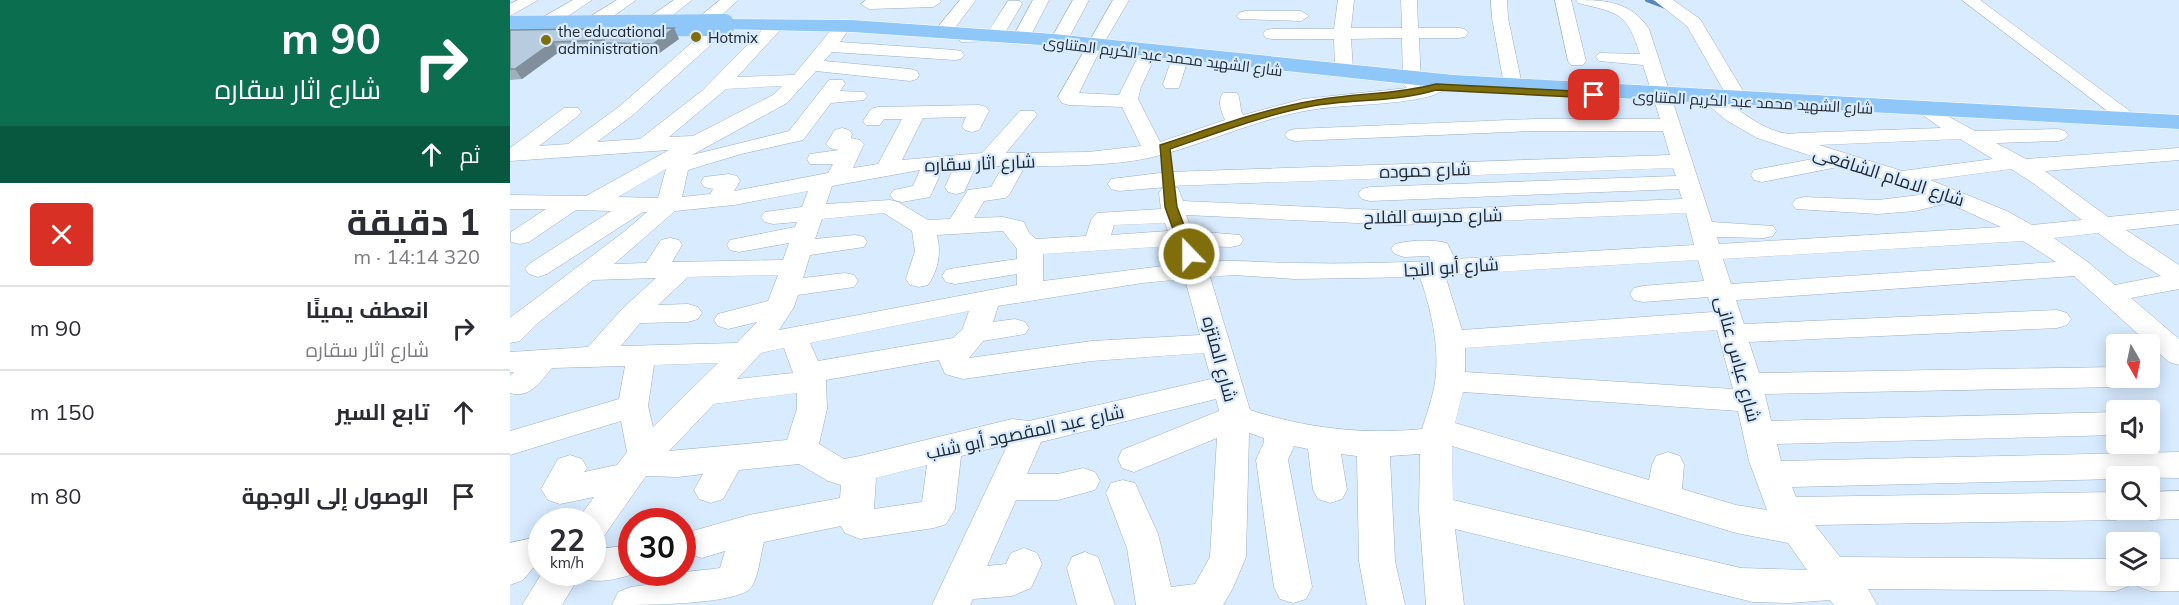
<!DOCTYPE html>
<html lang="ar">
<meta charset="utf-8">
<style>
body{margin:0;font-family:Mulish,Cairo,sans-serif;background:#f7f7f7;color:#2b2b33;direction:rtl;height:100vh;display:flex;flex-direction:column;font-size:22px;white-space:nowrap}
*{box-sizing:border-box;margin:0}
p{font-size:20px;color:#7c7c81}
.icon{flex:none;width:33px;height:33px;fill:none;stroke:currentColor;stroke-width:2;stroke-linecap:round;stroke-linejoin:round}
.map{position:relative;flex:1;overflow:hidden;direction:ltr}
.panel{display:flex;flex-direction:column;background:#fff;width:510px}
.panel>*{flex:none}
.top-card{background:#0b6e4f;color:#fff;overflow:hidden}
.needle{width:39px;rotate:171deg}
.controls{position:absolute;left:1596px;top:334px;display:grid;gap:12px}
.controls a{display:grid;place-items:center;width:54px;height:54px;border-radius:6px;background:#fff;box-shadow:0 3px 15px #0003;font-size:30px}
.speed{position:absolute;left:18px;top:508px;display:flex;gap:12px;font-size:30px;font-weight:700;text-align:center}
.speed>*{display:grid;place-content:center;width:78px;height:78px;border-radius:50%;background:#fff;box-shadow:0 3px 15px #0003;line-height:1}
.speed small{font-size:15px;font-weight:400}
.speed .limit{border:9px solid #d22;background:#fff;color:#111}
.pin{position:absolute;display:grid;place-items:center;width:51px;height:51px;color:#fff;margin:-26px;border-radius:12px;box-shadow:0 3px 9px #0006}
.me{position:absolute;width:66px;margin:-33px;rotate:338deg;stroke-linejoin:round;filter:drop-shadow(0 0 4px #0008)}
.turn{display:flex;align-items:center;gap:21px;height:126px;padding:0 30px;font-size:27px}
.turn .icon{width:78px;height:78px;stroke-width:2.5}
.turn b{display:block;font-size:42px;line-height:51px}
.then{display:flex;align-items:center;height:57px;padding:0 30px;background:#0003;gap:12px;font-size:22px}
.round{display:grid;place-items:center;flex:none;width:63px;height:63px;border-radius:6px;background:#f7f7f7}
.overview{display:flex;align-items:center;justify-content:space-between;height:102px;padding:0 30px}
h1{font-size:36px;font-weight:700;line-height:45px}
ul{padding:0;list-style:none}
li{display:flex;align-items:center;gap:18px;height:84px;padding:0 30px;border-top:2px solid #e1e1e2}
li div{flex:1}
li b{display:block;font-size:22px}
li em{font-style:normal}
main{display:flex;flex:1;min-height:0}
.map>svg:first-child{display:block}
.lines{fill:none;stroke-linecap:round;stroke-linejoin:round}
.stream{stroke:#5689b8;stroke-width:4}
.minor-casing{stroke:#9cafc2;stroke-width:1}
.major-casing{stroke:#fff;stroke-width:1}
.minor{fill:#fff;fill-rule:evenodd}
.major{fill:#8fc7f8;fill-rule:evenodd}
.major-bridge-casing{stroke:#fff;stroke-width:22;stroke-linecap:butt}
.major-bridge{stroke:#8fc7f8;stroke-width:22}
.wall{fill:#9eafc0}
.shaded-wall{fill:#818f9c}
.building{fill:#b8ccdf;stroke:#818f9c;stroke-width:1.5}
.route{fill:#806e0c;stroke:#534808;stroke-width:1.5}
.poi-dot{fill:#806e0c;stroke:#d8ebff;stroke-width:2}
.labels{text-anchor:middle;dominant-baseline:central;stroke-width:4.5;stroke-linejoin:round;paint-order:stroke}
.far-poi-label{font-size:15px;fill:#21282f;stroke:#d8ebff;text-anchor:start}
.far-street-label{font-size:15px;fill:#21282f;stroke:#d8ebff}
.street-label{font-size:18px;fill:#21282f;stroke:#d8ebff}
</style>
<main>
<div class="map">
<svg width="1669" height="605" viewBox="0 0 1669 605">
<rect width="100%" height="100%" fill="#d8ebff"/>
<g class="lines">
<polyline class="stream" points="1137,0 1156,7"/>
<g class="minor-casing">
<g id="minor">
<polygon points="8,0 28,0 0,16 0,4"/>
<polygon points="63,0 82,0 40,28 28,28 26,24 28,20"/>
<polygon points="107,0 126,0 88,27 76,27 74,23 76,19"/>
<polygon points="164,0 182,0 140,33 128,33 126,29 128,25"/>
<polygon points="210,0 228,0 200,26 188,26 186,22 188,18"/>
<polygon points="356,0 430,0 431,2 423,7 359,9 351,4"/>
<polygon points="450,0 466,0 438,37 426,37 423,33"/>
<polygon points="523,0 539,0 517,43 505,43 502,39"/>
<polygon points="563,0 579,0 555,45 543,45 540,41"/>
<path d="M603,0H619L591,48L569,93L609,95L631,51H643L646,55L631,87L628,99L650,142L715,120C711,110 707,102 713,93H727C731,99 729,107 733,115L793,99L897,88L893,84L892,38L841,39L843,69L841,73H827L825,69L824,39H762L756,38L753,34L756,30L762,29H824L828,0H844L841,28H892L891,0H907L908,28H949L955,29L958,33L955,37L949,38H909L911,84L910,87L932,75L939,77L941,81L933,91L921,96C878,107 832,103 789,112C737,123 690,146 639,158C599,166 556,166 515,166L499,195L495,198L474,201L464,218L493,217L514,222L519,233L526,239L576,236L581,220L587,213L651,209L649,193L652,188L657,187L609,191L601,189L598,184L601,179L658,172L1160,155L1153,131H1024L785,141L778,139L775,135L778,131L785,129L1024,119H1150L1133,65L1089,61L1086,57L1089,53L1130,54C1117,12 1108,13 1068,3L1066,0C1097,0 1121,2 1139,29L1202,222L1263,226L1266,231L1263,236L1254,238L1207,237L1209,244L1491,227L1438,203L1405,211L1368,214L1286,209L1282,204L1286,199L1294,197L1368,200L1417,194L1333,166L1252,182L1244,180L1241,175L1244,170L1308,158L1247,138L1216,120L1191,99L1188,95L1191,91C1205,88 1212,97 1222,105L1177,26L1144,0H1163L1190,19L1239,101L1236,105H1222C1240,119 1267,138 1289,133L1431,128L1407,111L1410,107L1417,105L1465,131L1548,129L1555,131L1558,135L1555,139L1548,141L1486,143L1516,159L1669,148V160L1535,171L1598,217L1669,210V224L1616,230L1669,265V289L1621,298L1669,339V365L1659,362L1564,276L1226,300L1234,324L1547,310L1557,313L1561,319L1557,325L1547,328L1239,342L1249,373L1605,367L1606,378H1619L1616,384L1605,387L1255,394L1261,421L1606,412V435L1267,444L1271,461L1669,452V478L1606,477V479L1282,487L1286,497L1606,492V510H1621L1618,516L1606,520L1305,525L1330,557L1606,559V576H1640V559H1669V591H1640L1627,586L1623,578L1619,586L1606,591L1358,589L1367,605H1324L1320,600L1279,603L1243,602L945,529L954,605H916L909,510L910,454L880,456L885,561L895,605H857L849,561L847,456L831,454L837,490L832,499L820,503L808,499L803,490L798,449L784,446L778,460L802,587L796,599L783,603L770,599L764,587L746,460L754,442V438L739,433L736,557L723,588L713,605H626L617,548L596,493L601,483L613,480L625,483L648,534L661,587L685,584L700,557L707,438L624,472L612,468L608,459L612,450L709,411L706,399L531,442L517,474H548L573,468L585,472L590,481L585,490L548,500H506L477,566L496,564L501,553L514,548L527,553L532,564L521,588L502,596L463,599L460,605H422L498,444L451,456L445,509L436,524L424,528L350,539L335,533L331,526L254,542C250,555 249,580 239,590C217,605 132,605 102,605L108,592L121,587L150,583C161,570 193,571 210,568L215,551L192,558L179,554L174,543L179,532L239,515L330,498L331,485L318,481L289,464L229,470L213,499L201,503L189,499L184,490L193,474L168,477L136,476L94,536L82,540V522H66L84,497L50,504L38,500L31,489L48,459L60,455L72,459L77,468L74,472L107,465L117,452L111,421L0,455V431L109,399L115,366L42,368C30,382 20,399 0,393V376L4,372H0V352L78,347L112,309L146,278L83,280L29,322L10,341L0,343V318L115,231L137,212H133L37,274L28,277L19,274L15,269L19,264L101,211L66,210L19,242L10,244L1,242V232L36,209H0V195L76,196L159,150L0,161V148L54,108H68L71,112L68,116L29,146L58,144L110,106L203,24L209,23L217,28L215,32L124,114L87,142L130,139L193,90L258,24L264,23L272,28L227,77L284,75L325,25H337L339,29L330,42L445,50L451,51L454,55L451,59L445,60L322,52L314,61L400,69L407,71L409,75L407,79L400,81L306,71L277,103L182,155L279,131L319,80H333L335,84L330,91L354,92L357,96L354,100L321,103L293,140L231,154L178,170L172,197L200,194L203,189L194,187L191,182L194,177L219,174L227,176L230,181L224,191L318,173L323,164H300L297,159L300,154L329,150L320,148L316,144L325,130L332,128L339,130L342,134L341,138L350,140L354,144L343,168L368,164L392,119H374L370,125H356L353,121L361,109L368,107L469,105L476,107L479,111L469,130L462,132L455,130L452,126L456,117L413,118L392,160L472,153L510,111H524L527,115L496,153L578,152L631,146L612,107L559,105L552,103L548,97ZM272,86L263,95L183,136L159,137L216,89ZM1450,139L1483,159L1392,171L1309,145ZM466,166H493L481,187L458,190L440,219L418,220L388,202L380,200L316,204L322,186L410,170L403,186L384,190L380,195L384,200L392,202L420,197L433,168L444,167L435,187L438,192L446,194L454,192ZM1163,168L1166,176L860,187L852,189L848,194L852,199L860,201L1169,189L1172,199L890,211L673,201L668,188L660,186ZM156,169L148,198L108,197ZM1501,169L1523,183L1572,220L1522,225L1497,211L1420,180ZM298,191L292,207L255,212L251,217L255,222L263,224L287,222L285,227L220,240L217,245L220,250L229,252L279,243L273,260L162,262L172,245L169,240L160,238L151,240L136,263L104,264L165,211L224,205ZM374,213L402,231L405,251L396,279L400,285L409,287L418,285C429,269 431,252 427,235L493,231L507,249V259L445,268L436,270L432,276L436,282L445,284L507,274V285L269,330L284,307L288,295L344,287L348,281L344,275L335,273L293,278L300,255L354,247L357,242L354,237L345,235L305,239L312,219ZM1176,213L1184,245L945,259L937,243C921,239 901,240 885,244L881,249L885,254L894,257L919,256L921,261C876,263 831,264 786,263C755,263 725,259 694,262L688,246L721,247L730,245L733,240L730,235L682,231L676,215L890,225ZM655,223L658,231L601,235L604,225ZM1588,233L1619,256L1651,276L1605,285L1579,263L1544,238ZM1513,241L1546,262L1221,284L1213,259ZM663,246L669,264L533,281V254ZM1188,260L1194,281L1133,286L1124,288L1120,294L1124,300L1133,302L1198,297L1203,312L952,330L935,275ZM268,275L258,301L208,314L204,320L208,326L218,329L247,322L227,343L111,346L130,323L178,322L188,319L192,313L188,307L178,304L148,305L178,277ZM724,275L785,279L910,277C922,313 931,351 924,388C921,402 916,416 912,429C853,435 796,428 740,410L700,277ZM675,279L690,335L582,341L459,358L473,341L515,334L519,328L515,322L505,319L483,322L488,306L632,283ZM459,311L452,330L443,338L308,361L300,343ZM1207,330L1223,389L955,372V348ZM274,348L283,373L227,379L251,353ZM694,353L701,379L519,421L502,419L350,456L334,459L309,444L317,409L316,380L429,360L435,374L453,379L582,361ZM208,363L143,427L138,406L144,365ZM953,392L1228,411L1239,461L1257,510L1226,505L1172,489L1174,465L1170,456L1158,452L1146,456L1142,465L1139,480L945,423ZM287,393V409L277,440L159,451L204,404ZM942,446L1226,533L1278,543L1297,570L1231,568L943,500ZM417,465L412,502L364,509L366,478Z"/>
<polygon points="981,0 997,0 998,18 1012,85 1010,89 996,89 994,85 982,18"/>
<polygon points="1045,0 1061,0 1076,61 1073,65 1061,65 1058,61"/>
<polygon points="1452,0 1470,0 1629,118 1626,122 1612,122"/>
<polygon points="498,1 510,1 512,4 490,41 451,42 448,38 451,34 478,32"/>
<polygon points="735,11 791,11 799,16 791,21 729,19 727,16 729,13"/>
<polygon points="669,54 675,55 678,59 669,88 655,88 653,84 663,55"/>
<polygon points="1669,491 1669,519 1640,520 1628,516 1625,510 1640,510 1640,492"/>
<polygon points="32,536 32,566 23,568 13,580 0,585 0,543"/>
<path d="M113,546L122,549V573H126C108,579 87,585 69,577L52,605H12L32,573H82V550Z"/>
<polygon points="575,552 588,557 605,605 567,605 557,568 562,557"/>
</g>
</g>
<g class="major-casing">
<polygon id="major" points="214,19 342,20 544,34 944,75 1669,115 1669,129 944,89 544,46 342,32 207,29 204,25 207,21"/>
</g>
<use href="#minor" class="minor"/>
<use href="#major" class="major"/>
<g class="major-bridge-casing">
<polyline id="major-bridge" points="0,27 214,25"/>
</g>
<use href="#major-bridge" class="major-bridge"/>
</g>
<polygon class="wall" points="0,30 169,39 148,54 98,54 96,50 49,52 12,79 0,80"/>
<g class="shaded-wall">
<polygon points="164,28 169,39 148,54 143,44"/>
<polygon points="43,42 49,52 12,79 5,69"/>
</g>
<polygon class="building" points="164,28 143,44 93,43 94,40 43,42 5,69 0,69 0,30"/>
<path class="route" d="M926,84L1084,92L1089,95L1084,98L926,90C886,102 844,99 802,106C754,115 707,133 660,149L667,207L685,254L679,258L672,254L655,207L650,145C700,129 750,110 802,101C843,93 885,95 926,84Z"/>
<g class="poi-dot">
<circle cx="186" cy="37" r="6"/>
<circle cx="36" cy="40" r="6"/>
</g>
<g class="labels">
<g class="far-poi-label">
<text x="48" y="31">the educational<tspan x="48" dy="17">administration</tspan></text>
<text x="198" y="37">Hotmix</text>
</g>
<g class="far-street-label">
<text transform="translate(653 56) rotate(7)">شارع الشهيد محمد عبد الكريم المتناوى</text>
<text transform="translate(1243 102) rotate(3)">شارع الشهيد محمد عبد الكريم المتناوى</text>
</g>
<g class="street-label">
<text transform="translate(470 163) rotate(-2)">شارع اثار سقاره</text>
<text transform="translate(915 170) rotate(-2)">شارع حموده</text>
<text transform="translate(1379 176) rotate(18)">شارع الامام الشافعى</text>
<text transform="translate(923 216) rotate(-1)">شارع مدرسه الفلاح</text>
<text transform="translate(941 267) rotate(-4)">شارع أبو النجا</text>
<text transform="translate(710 359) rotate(75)">شارع المنتزه</text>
<text transform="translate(1228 359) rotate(75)">شارع عباس عنانى</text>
<text transform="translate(515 432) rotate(-12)">شارع عبد المقصود أبو شنب</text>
</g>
</g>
</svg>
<div class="controls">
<a><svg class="needle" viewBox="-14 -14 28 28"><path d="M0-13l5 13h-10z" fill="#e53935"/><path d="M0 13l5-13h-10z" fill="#7c7c81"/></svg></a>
<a><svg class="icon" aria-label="sound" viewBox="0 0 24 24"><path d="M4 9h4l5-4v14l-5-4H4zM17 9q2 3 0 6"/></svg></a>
<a><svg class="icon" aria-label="search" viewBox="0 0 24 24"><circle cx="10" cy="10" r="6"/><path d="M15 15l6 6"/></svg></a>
<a><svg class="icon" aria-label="layers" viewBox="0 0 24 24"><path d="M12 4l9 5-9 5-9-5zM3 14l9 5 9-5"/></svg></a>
</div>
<div class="speed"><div>22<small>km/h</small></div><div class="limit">30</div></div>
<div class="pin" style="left:1084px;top:95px;background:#d93025"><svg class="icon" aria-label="arrive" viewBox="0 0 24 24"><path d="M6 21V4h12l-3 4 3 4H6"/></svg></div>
<svg class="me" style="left:679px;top:254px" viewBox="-20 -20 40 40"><circle r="17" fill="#806e0c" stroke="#fff" stroke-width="3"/><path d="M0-11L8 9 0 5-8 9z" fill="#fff"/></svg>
</div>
<section class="panel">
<div class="top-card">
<div class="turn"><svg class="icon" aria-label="right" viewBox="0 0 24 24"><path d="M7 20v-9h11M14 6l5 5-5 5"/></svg><div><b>90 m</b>شارع اثار سقاره</div></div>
<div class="then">ثم<svg class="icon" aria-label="ahead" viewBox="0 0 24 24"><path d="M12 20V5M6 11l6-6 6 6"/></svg></div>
</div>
<div class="overview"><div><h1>1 دقيقة</h1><p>320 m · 14:14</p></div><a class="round" style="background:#d93025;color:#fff"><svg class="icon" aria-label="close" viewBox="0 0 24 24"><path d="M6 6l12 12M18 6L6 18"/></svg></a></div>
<ul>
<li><svg class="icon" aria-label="right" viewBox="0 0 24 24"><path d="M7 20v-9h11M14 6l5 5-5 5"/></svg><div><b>انعطف يمينًا</b><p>شارع اثار سقاره</p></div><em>90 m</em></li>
<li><svg class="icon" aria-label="ahead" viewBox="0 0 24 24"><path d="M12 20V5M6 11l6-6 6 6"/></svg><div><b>تابع السير</b></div><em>150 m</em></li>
<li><svg class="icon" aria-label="arrive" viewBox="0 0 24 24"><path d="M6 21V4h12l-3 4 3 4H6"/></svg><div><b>الوصول إلى الوجهة</b></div><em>80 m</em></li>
</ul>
</section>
</main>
